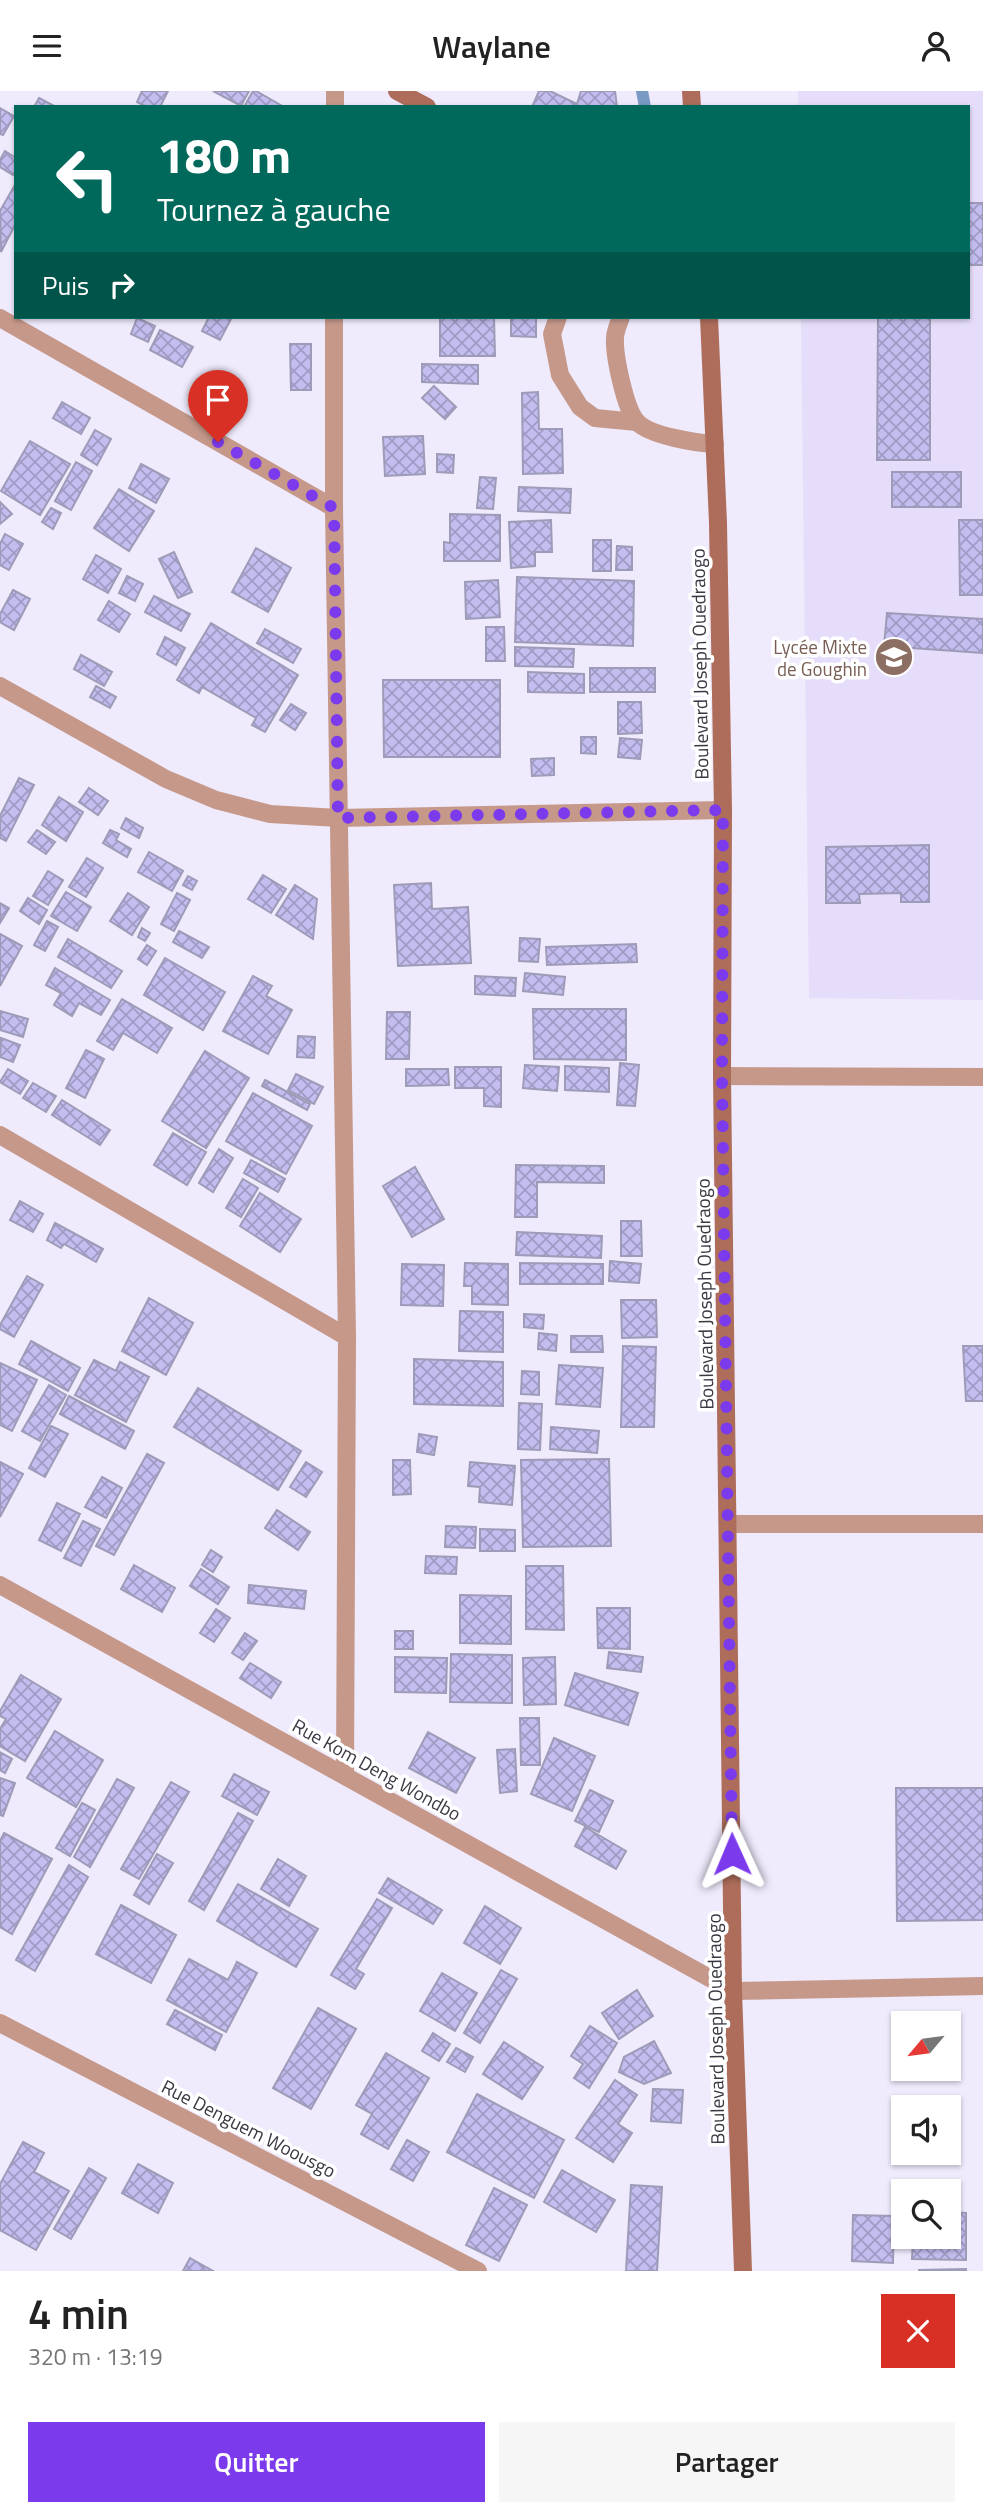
<!DOCTYPE html>
<html lang="fr">
<meta charset="utf-8">
<style>
body{margin:0;font-family:"Titillium Web",sans-serif;background:#f6f6f6;color:#222;height:100vh;display:flex;flex-direction:column;font-size:26px;white-space:nowrap}
*{box-sizing:border-box;margin:0}
p{font-size:23px;color:#767676}
.icon{flex:none;width:38px;height:38px;fill:none;stroke:currentColor;stroke-width:2;stroke-linecap:round;stroke-linejoin:round}
.map{position:relative;height:2180px;overflow:hidden}
.sheet{display:flex;flex-direction:column;background:#fff;flex:1}
.sheet>*{flex:none}
.guide{position:absolute;left:14px;top:14px;width:956px;height:214px;border-radius:0px;box-shadow:0 2px 5px #0004;background:#00695c;color:#fff;overflow:hidden}
.needle{width:46px;rotate:241deg}
.controls{position:absolute;left:891px;top:1920px;display:grid;gap:14px}
.controls a{display:grid;place-items:center;width:70px;height:70px;border-radius:0px;background:#fff;box-shadow:0 2px 5px #0004;font-size:35px}
.pin{position:absolute;display:grid;place-items:center;width:60px;height:60px;color:#fff;margin:-72px -30px;border-radius:50% 50% 50% 0;rotate:-45deg;box-shadow:0 0 7px #0007}
.pin .icon{rotate:45deg}
.me{position:absolute;width:77px;margin:-38px;rotate:359deg;stroke-linejoin:round;filter:drop-shadow(0 0 5px #0008)}
.turn{display:flex;align-items:center;gap:24px;height:147px;padding:0 28px;font-size:32px}
.turn .icon{width:91px;height:91px;stroke-width:2.5}
.turn b{display:block;font-size:49px;line-height:60px}
.then{display:flex;align-items:center;height:66px;padding:0 28px;background:#0003;gap:14px;font-size:26px}
.round{display:grid;place-items:center;flex:none;width:74px;height:74px;border-radius:0px;background:#f6f6f6}
.summary{display:flex;align-items:center;justify-content:space-between;height:119px;padding:0 28px}
h1{font-size:42px;font-weight:600;line-height:52px}
.cta{display:flex;gap:14px;margin-top:auto;padding:14px 28px}
.cta a{flex:1;height:80px;border-radius:0px;background:#7c3aed;color:#fff;font-size:28px;font-weight:600;line-height:80px;text-align:center}
.cta a+a{background:#f6f6f6;color:#222}
header{display:flex;justify-content:space-between;align-items:center;height:91px;padding:0 28px;background:#fff;font-size:32px;font-weight:600}
.map>svg:first-child{display:block}
.built{fill:#e5ddfa}
.lines{fill:none;stroke-linecap:round;stroke-linejoin:round}
.stream{stroke:#799ac2;stroke-width:12}
.building{fill:url(#building-cross-hatch);stroke:#9e9bb8;stroke-width:2}
.lane{stroke:#c5988a;stroke-width:18}
.street{stroke:#c5988a;stroke-width:18}
.secondary{stroke:#ae6d5a;stroke-width:18}
.route{stroke:#7c3aed;stroke-width:12;stroke-dasharray:0 21.6}
.labels{text-anchor:middle;dominant-baseline:central;stroke-width:7;stroke-linejoin:round;paint-order:stroke}
.education-label{font-size:19px;fill:#785e54;stroke:#fff;text-anchor:end}
.street-label{font-size:19px;fill:#3b3844;stroke:#fff}
</style>
<header><svg class="icon" aria-label="menu" viewBox="0 0 24 24"><path d="M4 6h16M4 12h16M4 18h16"/></svg>Waylane<svg class="icon" aria-label="person" viewBox="0 0 24 24"><circle cx="12" cy="8" r="4"/><path d="M4 21q1-7 8-7t8 7"/></svg></header>
<div class="map">
<svg width="983" height="2180" viewBox="0 0 983 2180">
<defs>
<pattern id="building-cross-hatch" width="8" height="8" patternUnits="userSpaceOnUse" patternTransform="scale(1.75)"><rect width="8" height="8" fill="#c4bef0"/><path d="M0 0l8 8M0 8l8-8" fill="none" stroke="#a09bc4"/></pattern>
</defs>
<rect width="100%" height="100%" fill="#efeafc"/>
<polygon class="built" points="798,0 983,0 983,909 809,907 801,226 968,226 968,16 798,16"/>
<g class="lines">
<polyline class="stream" points="642,0 645,16"/>
</g>
<g class="building">
<polygon points="142,0 168,0 160,16 147,16 137,11"/>
<polygon points="213,0 249,0 241,15"/>
<polygon points="253,0 256,0 284,16 244,16"/>
<polygon points="539,0 550,0 577,13 581,0 615,0 617,16 532,16"/>
<polygon points="39,7 56,16 34,16"/>
<polygon points="0,17 14,25 3,44 0,43"/>
<polygon points="5,60 16,67 16,79 13,84 0,76 0,69"/>
<polygon points="16,92 16,132 1,161 0,120"/>
<rect x="968" y="112" width="15" height="62"/>
<polygon points="209,226 232,226 220,249 202,240"/>
<polygon points="440,226 494,226 495,265 440,265"/>
<polygon points="511,226 536,226 536,246 511,245"/>
<polygon points="878,226 930,226 930,369 877,369"/>
<polygon points="137,227 155,235 148,251 131,243"/>
<polygon points="160,239 193,256 182,276 150,259"/>
<polygon points="290,253 311,253 311,299 291,299"/>
<polygon points="422,273 478,274 478,293 422,291"/>
<polygon points="434,295 456,316 445,328 422,307"/>
<polygon points="538,301 539,338 562,338 563,382 523,383 522,302"/>
<polygon points="62,311 90,327 81,343 53,327"/>
<polygon points="95,339 111,348 97,374 81,364"/>
<polygon points="423,345 425,383 385,385 383,346"/>
<polygon points="30,350 70,373 40,424 1,400"/>
<polygon points="437,363 454,364 453,382 437,381"/>
<polygon points="76,371 92,380 71,419 55,410"/>
<polygon points="141,373 169,388 156,412 129,397"/>
<rect x="892" y="381" width="69" height="35"/>
<polygon points="480,386 496,387 493,418 477,417"/>
<polygon points="519,396 571,398 570,422 518,420"/>
<polygon points="119,398 154,420 129,460 94,437"/>
<polygon points="0,411 12,423 0,433"/>
<polygon points="51,417 61,422 53,438 42,431"/>
<polygon points="450,423 500,424 500,470 444,470 444,451 450,452"/>
<polygon points="551,429 552,461 535,461 535,475 511,477 509,431"/>
<polygon points="959,429 983,429 983,504 960,504"/>
<polygon points="5,443 23,453 9,479 0,474 0,453"/>
<rect x="593" y="449" width="18" height="31"/>
<polygon points="617,455 632,456 632,479 616,479"/>
<polygon points="256,457 291,477 268,521 232,501"/>
<polygon points="174,461 192,501 178,507 159,468"/>
<polygon points="96,464 121,478 108,502 83,488"/>
<polygon points="127,485 143,493 135,510 119,502"/>
<polygon points="517,486 634,490 633,555 515,551"/>
<polygon points="498,489 500,526 466,528 465,491"/>
<polygon points="13,499 30,508 14,539 0,531 0,523"/>
<polygon points="154,505 190,523 181,540 145,521"/>
<polygon points="109,510 130,523 119,541 98,529"/>
<polygon points="887,522 983,528 983,562 884,555"/>
<polygon points="211,532 298,584 265,641 252,634 256,627 202,596 199,602 177,589"/>
<polygon points="486,536 504,536 505,570 486,570"/>
<polygon points="265,538 301,558 293,572 257,552"/>
<polygon points="165,546 185,557 176,574 157,563"/>
<polygon points="515,556 574,558 573,576 515,575"/>
<polygon points="81,564 112,581 104,595 74,578"/>
<rect x="590" y="577" width="65" height="24"/>
<polygon points="528,581 584,583 584,602 528,601"/>
<polygon points="383,589 500,589 500,666 384,666"/>
<polygon points="96,595 116,606 110,617 90,606"/>
<polygon points="618,611 641,611 642,642 618,643"/>
<polygon points="291,613 306,622 295,639 280,629"/>
<polygon points="581,646 596,646 596,663 581,662"/>
<polygon points="620,647 642,649 640,668 618,666"/>
<polygon points="554,667 554,684 532,685 531,668"/>
<polygon points="19,687 34,694 6,750 0,747 0,725"/>
<polygon points="89,697 108,710 98,724 79,711"/>
<polygon points="59,706 83,721 66,750 42,734"/>
<polygon points="126,727 143,737 139,747 121,737"/>
<polygon points="37,739 55,751 46,763 28,751"/>
<polygon points="110,739 119,743 116,749 131,758 127,766 103,752"/>
<polygon points="929,754 929,811 901,811 901,802 859,803 860,812 826,812 826,756"/>
<polygon points="149,761 183,780 172,800 138,781"/>
<polygon points="87,767 103,777 86,806 69,796"/>
<polygon points="48,780 63,789 48,814 33,805"/>
<polygon points="263,784 286,798 271,822 248,808"/>
<polygon points="188,785 197,790 192,799 183,794"/>
<polygon points="431,792 432,818 468,816 471,872 398,875 394,794"/>
<polygon points="295,794 317,808 313,848 276,824"/>
<polygon points="66,801 91,816 77,840 51,825"/>
<polygon points="128,802 149,816 132,844 110,830"/>
<polygon points="177,802 190,809 174,840 161,833"/>
<polygon points="28,807 47,819 39,833 20,820"/>
<polygon points="0,812 9,817 0,832"/>
<polygon points="47,830 58,836 45,860 34,854"/>
<polygon points="142,837 150,842 145,850 138,846"/>
<polygon points="179,840 209,856 202,867 173,851"/>
<polygon points="0,843 22,855 0,895"/>
<polygon points="520,847 540,848 538,871 519,870"/>
<polygon points="68,848 122,880 111,897 58,866"/>
<polygon points="636,853 637,871 547,874 546,856"/>
<polygon points="147,854 156,860 147,874 138,868"/>
<polygon points="165,867 225,901 203,939 144,904"/>
<polygon points="55,877 110,909 101,924 79,912 72,925 54,914 61,902 46,894"/>
<polygon points="525,882 565,886 563,904 523,900"/>
<polygon points="253,885 272,895 266,905 292,919 268,963 223,940"/>
<polygon points="475,885 516,887 515,905 475,903"/>
<polygon points="122,908 172,937 157,962 123,942 113,959 97,950"/>
<polygon points="533,918 626,918 626,969 534,968"/>
<polygon points="0,920 28,928 23,946 0,939"/>
<polygon points="387,921 410,921 409,968 386,968"/>
<polygon points="298,945 315,946 314,967 297,966"/>
<polygon points="1,947 20,954 13,971 0,966"/>
<polygon points="86,959 104,968 85,1007 66,997"/>
<polygon points="205,960 249,987 206,1057 162,1030"/>
<polygon points="620,972 639,974 635,1015 617,1014"/>
<polygon points="525,974 559,976 557,1000 523,997"/>
<polygon points="565,975 609,977 609,1001 565,999"/>
<polygon points="455,976 501,976 501,1016 484,1015 484,997 455,997"/>
<polygon points="8,978 28,990 20,1003 0,991"/>
<polygon points="406,978 448,978 449,994 406,995"/>
<polygon points="296,983 323,996 314,1013 288,999"/>
<polygon points="265,989 310,1013 307,1019 262,995"/>
<polygon points="33,992 56,1005 46,1021 23,1007"/>
<polygon points="253,1002 312,1035 286,1083 226,1050"/>
<polygon points="62,1009 110,1039 100,1054 52,1024"/>
<polygon points="173,1042 206,1061 187,1094 154,1074"/>
<polygon points="219,1058 233,1067 213,1101 199,1092"/>
<polygon points="251,1069 285,1088 278,1101 244,1082"/>
<polygon points="516,1074 604,1075 604,1092 537,1091 537,1126 515,1126"/>
<polygon points="415,1076 444,1128 412,1146 383,1095"/>
<polygon points="243,1088 258,1097 241,1126 226,1117"/>
<polygon points="260,1102 301,1128 280,1161 240,1135"/>
<polygon points="20,1110 43,1123 33,1141 10,1129"/>
<polygon points="621,1130 641,1130 642,1165 621,1165"/>
<polygon points="55,1132 103,1158 96,1171 64,1153 61,1157 47,1149"/>
<polygon points="517,1141 602,1145 601,1167 516,1164"/>
<polygon points="610,1170 641,1173 639,1192 609,1190"/>
<polygon points="465,1172 508,1173 508,1214 472,1213 472,1195 464,1195"/>
<polygon points="520,1172 603,1173 603,1193 520,1193"/>
<polygon points="402,1173 444,1174 443,1215 401,1214"/>
<polygon points="27,1185 43,1194 14,1246 0,1238 0,1234"/>
<polygon points="149,1207 193,1232 166,1284 122,1260"/>
<polygon points="621,1209 656,1209 657,1246 622,1247"/>
<polygon points="460,1220 503,1221 503,1261 459,1260"/>
<polygon points="524,1223 544,1224 543,1238 524,1236"/>
<polygon points="539,1242 557,1244 556,1260 538,1258"/>
<polygon points="571,1245 602,1245 603,1261 571,1261"/>
<polygon points="31,1250 80,1277 68,1300 19,1273"/>
<polygon points="623,1255 656,1256 654,1336 621,1336"/>
<polygon points="963,1255 983,1255 983,1310 966,1310"/>
<polygon points="414,1268 503,1271 503,1315 414,1313"/>
<polygon points="94,1269 116,1280 120,1271 149,1286 126,1331 75,1304"/>
<polygon points="0,1272 37,1289 12,1340 0,1334"/>
<polygon points="559,1274 603,1277 600,1316 556,1313"/>
<polygon points="522,1280 539,1281 539,1304 521,1303"/>
<polygon points="49,1294 66,1304 40,1350 22,1340"/>
<polygon points="198,1297 301,1360 278,1399 174,1336"/>
<polygon points="69,1305 134,1340 125,1358 60,1323"/>
<polygon points="519,1312 542,1313 540,1359 518,1358"/>
<polygon points="51,1335 68,1343 45,1386 29,1377"/>
<polygon points="551,1336 599,1340 597,1362 550,1358"/>
<polygon points="419,1343 437,1346 434,1364 417,1361"/>
<polygon points="147,1363 164,1372 114,1464 96,1455"/>
<polygon points="609,1368 611,1455 523,1456 521,1369"/>
<polygon points="393,1369 410,1369 411,1403 393,1404"/>
<polygon points="0,1371 23,1383 0,1426"/>
<polygon points="306,1371 322,1381 306,1406 290,1396"/>
<polygon points="470,1371 515,1375 512,1414 479,1411 480,1396 468,1395"/>
<polygon points="102,1386 122,1397 106,1427 85,1416"/>
<polygon points="57,1412 80,1423 61,1460 39,1449"/>
<polygon points="277,1419 310,1441 298,1459 265,1437"/>
<polygon points="83,1430 100,1438 81,1475 64,1467"/>
<polygon points="446,1435 476,1436 475,1457 445,1456"/>
<polygon points="480,1438 515,1439 515,1460 480,1460"/>
<polygon points="211,1459 222,1466 213,1481 202,1474"/>
<polygon points="426,1465 457,1466 456,1483 425,1482"/>
<polygon points="134,1474 175,1497 162,1521 121,1498"/>
<polygon points="526,1475 563,1475 564,1539 526,1538"/>
<polygon points="201,1478 229,1496 218,1513 190,1495"/>
<polygon points="249,1494 306,1500 304,1518 248,1512"/>
<polygon points="460,1504 511,1505 511,1553 460,1552"/>
<polygon points="597,1517 630,1517 630,1558 598,1557"/>
<polygon points="216,1518 230,1527 214,1551 200,1542"/>
<rect x="395" y="1540" width="18" height="18"/>
<polygon points="245,1542 257,1550 243,1569 232,1562"/>
<polygon points="609,1561 643,1566 641,1581 607,1577"/>
<polygon points="451,1563 512,1564 512,1612 450,1611"/>
<polygon points="395,1566 447,1567 446,1602 395,1601"/>
<polygon points="555,1566 556,1613 524,1614 523,1567"/>
<polygon points="250,1572 281,1591 271,1607 240,1587"/>
<polygon points="575,1582 638,1602 628,1634 565,1614"/>
<polygon points="21,1584 61,1608 25,1670 0,1655 0,1638 6,1628 0,1625 0,1620"/>
<polygon points="520,1627 539,1627 540,1674 521,1674"/>
<polygon points="55,1640 103,1669 76,1716 27,1687"/>
<polygon points="428,1641 475,1667 456,1702 409,1677"/>
<polygon points="554,1647 595,1665 572,1720 531,1703"/>
<polygon points="515,1658 517,1700 500,1702 497,1659"/>
<polygon points="0,1661 12,1668 5,1682 0,1679"/>
<polygon points="234,1683 269,1701 257,1724 222,1705"/>
<polygon points="0,1687 15,1692 3,1725 0,1724"/>
<polygon points="117,1688 134,1697 90,1776 74,1766"/>
<polygon points="171,1691 189,1701 139,1788 121,1778"/>
<polygon points="896,1697 983,1697 983,1829 897,1830"/>
<polygon points="590,1699 613,1710 599,1741 575,1730"/>
<polygon points="82,1712 95,1719 70,1765 56,1757"/>
<polygon points="238,1722 253,1730 204,1819 189,1810"/>
<polygon points="585,1736 626,1760 616,1778 575,1755"/>
<polygon points="4,1742 52,1768 12,1843 0,1836 0,1750"/>
<polygon points="157,1763 173,1772 149,1813 134,1804"/>
<polygon points="278,1768 306,1785 289,1815 261,1798"/>
<polygon points="69,1774 88,1786 35,1880 16,1869"/>
<polygon points="388,1787 442,1819 433,1833 379,1802"/>
<polygon points="238,1793 318,1838 296,1876 217,1830"/>
<polygon points="377,1808 392,1817 356,1878 364,1883 355,1898 331,1884"/>
<polygon points="121,1814 176,1844 151,1892 96,1863"/>
<polygon points="485,1815 521,1837 500,1873 464,1852"/>
<polygon points="189,1868 228,1889 237,1871 257,1882 226,1941 167,1909"/>
<polygon points="501,1879 517,1888 480,1952 464,1942"/>
<polygon points="442,1882 477,1902 455,1940 420,1920"/>
<polygon points="637,1899 653,1925 619,1948 602,1922"/>
<polygon points="318,1917 356,1938 311,2018 273,1997"/>
<polygon points="175,1919 222,1944 215,1959 167,1933"/>
<polygon points="590,1935 617,1952 589,1997 574,1987 583,1973 571,1965"/>
<polygon points="433,1942 450,1953 439,1970 422,1960"/>
<polygon points="654,1950 671,1982 644,1993 619,1981 624,1966"/>
<polygon points="504,1951 543,1976 522,2008 483,1983"/>
<polygon points="456,1957 473,1966 465,1981 447,1971"/>
<polygon points="386,1962 429,1987 388,2058 361,2043 372,2023 356,2014"/>
<polygon points="615,1989 637,2004 618,2033 632,2042 613,2071 576,2047"/>
<polygon points="653,1998 683,1999 681,2032 651,2030"/>
<polygon points="477,2003 564,2049 534,2107 447,2061"/>
<polygon points="407,2049 429,2061 413,2090 391,2078"/>
<polygon points="23,2051 44,2062 34,2081 69,2100 36,2159 0,2139 0,2093"/>
<polygon points="138,2073 173,2092 158,2122 122,2102"/>
<polygon points="89,2077 106,2087 71,2148 54,2138"/>
<polygon points="562,2079 615,2109 596,2141 544,2111"/>
<polygon points="631,2094 662,2096 657,2180 626,2180"/>
<polygon points="494,2097 527,2114 499,2170 466,2154"/>
<polygon points="948,2121 966,2122 966,2169 912,2168 913,2146 948,2146"/>
<polygon points="853,2124 894,2125 893,2172 852,2170"/>
<polygon points="190,2167 213,2180 183,2180"/>
<polygon points="966,2178 966,2180 919,2180 919,2179"/>
</g>
<g class="lines">
<g class="lane">
<polyline points="558,226 552,243 560,284 580,316 595,327 637,331"/>
<path d="M621,226C619,232 615,240 615,247C614,264 625,318 637,331C650,345 697,352 715,353"/>
</g>
<g class="street">
<polyline points="335,16 335,0"/>
<polyline points="334,226 334,417 347,1246 345,1684"/>
<polyline points="0,227 334,417"/>
<polyline points="0,595 166,688 216,709 270,723 338,727 723,719"/>
<polyline points="722,985 983,986"/>
<polyline points="0,1044 347,1246"/>
<polyline points="729,1433 983,1433"/>
<polyline points="0,1494 733,1900 983,1895"/>
<polyline points="0,1932 478,2180"/>
</g>
<g class="secondary">
<polyline points="397,0 427,16"/>
<polyline points="691,0 692,16"/>
<polyline points="709,226 718,432 723,719 722,985 733,1900 743,2180"/>
</g>
</g>
<g class="lines">
<polyline class="route" points="218,351 334,417 338,727 723,719 722,985 732,1763"/>
</g>
<defs>
<g id="school-disc" transform="scale(2.0125)"><circle r="9.5" fill="#8d6e63" stroke="#fff"/><path d="M0-5L7-2L0 1L-7-2ZM-4 1L0 2.5L4 1V4Q0 6-4 4Z" fill="#fff"/></g>
</defs>
<g fill-rule="evenodd">
<use href="#school-disc" x="894" y="566"/>
</g>
<g class="labels">
<g class="education-label">
<text x="867" y="555">Lycée Mixte<tspan x="867" dy="22">de Goughin</tspan></text>
</g>
<g class="street-label">
<text transform="translate(699 573) rotate(-91)">Boulevard Joseph Ouedraogo</text>
<text transform="translate(704 1203) rotate(-91)">Boulevard Joseph Ouedraogo</text>
<text transform="translate(377 1678) rotate(29)">Rue Kom Deng Wondbo</text>
<text transform="translate(715 1938) rotate(-91)">Boulevard Joseph Ouedraogo</text>
<text transform="translate(249 2037) rotate(27)">Rue Denguem Woousgo</text>
</g>
</g>
</svg>
<div class="controls">
<a><svg class="needle" viewBox="-14 -14 28 28"><path d="M0-13l5 13h-10z" fill="#e53935"/><path d="M0 13l5-13h-10z" fill="#767676"/></svg></a>
<a><svg class="icon" aria-label="sound" viewBox="0 0 24 24"><path d="M4 9h4l5-4v14l-5-4H4zM17 9q2 3 0 6"/></svg></a>
<a><svg class="icon" aria-label="search" viewBox="0 0 24 24"><circle cx="10" cy="10" r="6"/><path d="M15 15l6 6"/></svg></a>
</div>
<div class="pin" style="left:218px;top:351px;background:#d93025"><svg class="icon" aria-label="arrive" viewBox="0 0 24 24"><path d="M6 21V4h12l-3 4 3 4H6"/></svg></div>
<svg class="me" style="left:732px;top:1763px" viewBox="-20 -20 40 40"><path d="M0-17L14 15 0 8-14 15z" fill="#7c3aed" stroke="#fff" stroke-width="4"/></svg>
<div class="guide">
<div class="turn"><svg class="icon" aria-label="left" viewBox="0 0 24 24"><path d="M17 20v-9H6M10 6l-5 5 5 5"/></svg><div><b>180 m</b>Tournez à gauche</div></div>
<div class="then">Puis<svg class="icon" aria-label="right" viewBox="0 0 24 24"><path d="M7 20v-9h11M14 6l5 5-5 5"/></svg></div>
</div>
</div>
<section class="sheet">
<div class="summary"><div><h1>4 min</h1><p>320 m · 13:19</p></div><a class="round" style="background:#d93025;color:#fff"><svg class="icon" aria-label="close" viewBox="0 0 24 24"><path d="M6 6l12 12M18 6L6 18"/></svg></a></div>
<div class="cta"><a>Quitter</a><a>Partager</a></div>
</section>
